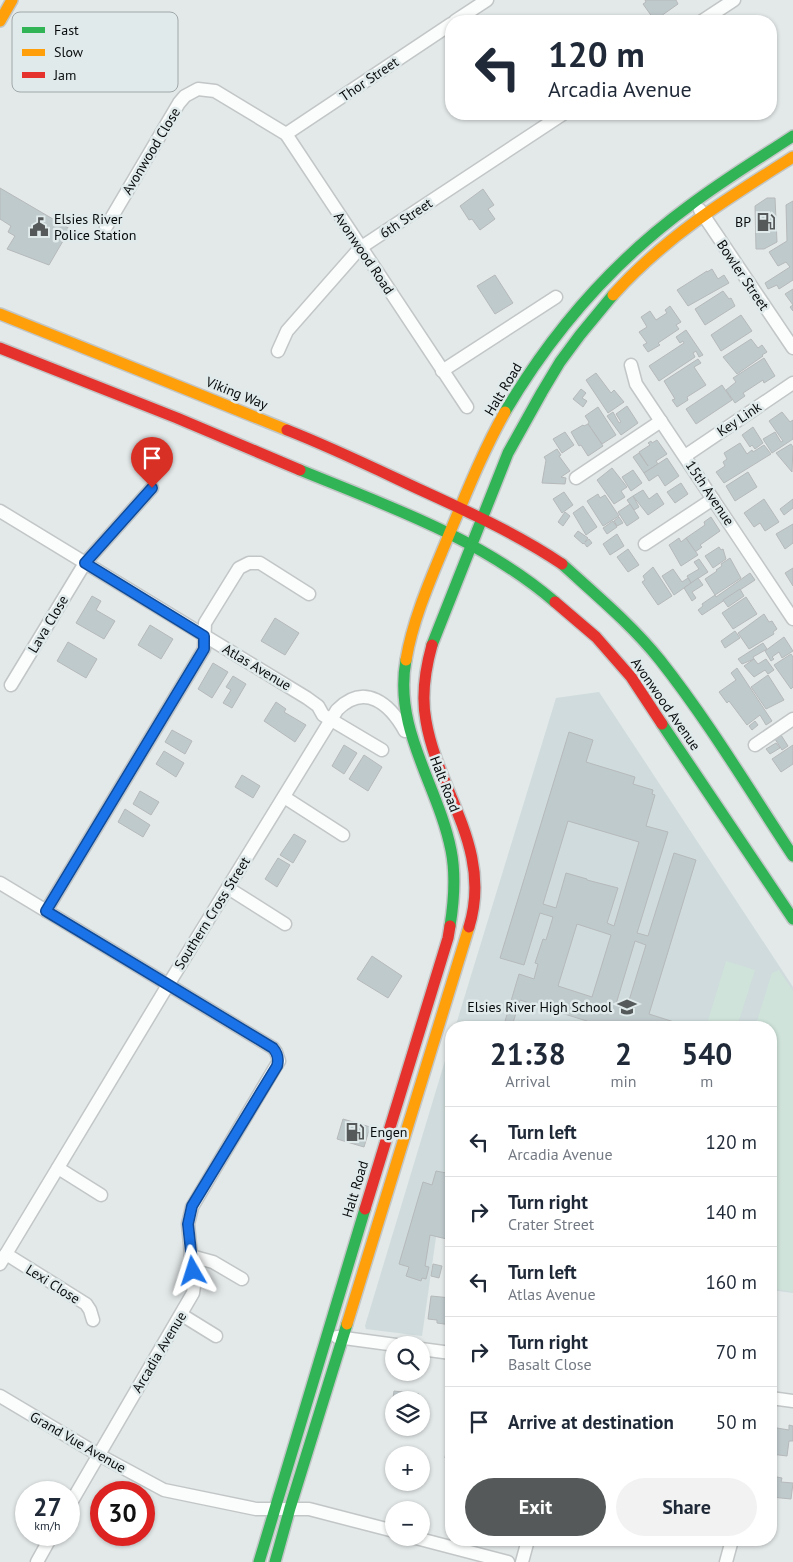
<!DOCTYPE html>
<meta charset="utf-8">
<style>
body{margin:0;font-family:"PT Sans",sans-serif;background:#f2f2f3;color:#1f2937;height:100vh;display:flex;flex-direction:column;font-size:19px;white-space:nowrap}
*{box-sizing:border-box;margin:0}
p{font-size:16px;color:#747a83}
.icon{flex:none;width:28px;height:28px;fill:none;stroke:currentColor;stroke-width:2;stroke-linecap:round;stroke-linejoin:round}
.map{position:relative;flex:1;overflow:hidden}
.details{position:absolute;left:445px;top:1021px;width:332px;height:525px;display:flex;flex-direction:column;background:#fff;border-radius:20px;box-shadow:0 1px 4px #0004}
.details>*{flex:none}
.top-card{position:absolute;left:445px;top:15px;width:332px;height:105px;border-radius:20px;box-shadow:0 1px 4px #0004;background:#fff;color:#1f2937;overflow:hidden}
.fabs{position:absolute;left:385px;top:1336px;display:grid;gap:10px}
.fabs a{display:grid;place-items:center;width:45px;height:45px;border-radius:50%;background:#fff;box-shadow:0 1px 4px #0004;font-size:25px}
.speed{position:absolute;left:15px;top:1481px;display:flex;gap:10px;font-size:25px;font-weight:700;text-align:center}
.speed>*{display:grid;place-content:center;width:65px;height:65px;border-radius:50%;background:#fff;box-shadow:0 1px 4px #0004;line-height:1}
.speed small{font-size:12px;font-weight:400}
.speed .limit{border:8px solid #d22;background:#fff;color:#111}
.pin{position:absolute;display:grid;place-items:center;width:42px;height:42px;color:#fff;margin:-51px -21px;border-radius:50% 50% 50% 0;rotate:-45deg;box-shadow:0 0 5px #0007}
.pin .icon{rotate:45deg}
.me{position:absolute;width:55px;margin:-28px;rotate:354deg;stroke-linejoin:round;filter:drop-shadow(0 0 4px #0008)}
.turn{display:flex;align-items:center;gap:18px;height:105px;padding:0 20px;font-size:22px}
.turn .icon{width:65px;height:65px;stroke-width:2.5}
.turn b{display:block;font-size:35px;line-height:42px}
.eta{display:flex;justify-content:space-evenly;align-items:center;height:85px;text-align:center}
.eta b{font-size:30px;font-weight:800;line-height:35px}
.button{display:flex;gap:10px;margin-top:auto;padding:10px 20px}
.button a{flex:1;height:58px;border-radius:30px;background:#555959;color:#fff;font-size:20px;font-weight:800;line-height:58px;text-align:center}
.button a+a{background:#f2f2f3;color:#1f2937}
ul{padding:0;list-style:none}
li{display:flex;align-items:center;gap:15px;height:70px;padding:0 20px;border-top:1px solid #e0e1e3}
li div{flex:1}
li b{display:block;font-size:19px}
li em{font-style:normal}
.map>svg:first-child{display:block}
.built{fill:#cfdbdc}
.green{fill:#cfe3da}
.building{fill:#bfcacd;stroke:#b6b9ba;fill-rule:evenodd}
.lines{fill:none;stroke-linecap:round;stroke-linejoin:round}
.street-casing{stroke:#c2c6c6;stroke-width:15}
.fast-casing{stroke:#c2c6c6;stroke-width:14}
.slow-casing{stroke:#c2c6c6;stroke-width:14}
.jam-casing{stroke:#c2c6c6;stroke-width:14}
.street{stroke:#fbfcfc;stroke-width:12}
.fast{stroke:#30b455;stroke-width:11}
.slow{stroke:#ff9f0a;stroke-width:11}
.jam{stroke:#e5322d;stroke-width:11}
.route-casing{stroke:#114b97;stroke-width:12}
.route{stroke:#1a73e8;stroke-width:9}
.labels{text-anchor:middle;dominant-baseline:central;stroke-width:5;stroke-linejoin:round;paint-order:stroke}
.street-label{font-size:14px;fill:#090c0c;stroke:#e0eaeb}
.poi-label{font-size:14px;fill:#090c0c;stroke:#e0eaeb;text-anchor:start}
.key{fill:#e0eaeb;stroke:#a0a7a8;stroke-width:1}
.key-label{font-size:14px;fill:#090c0c}
</style>
<div class="map">
<svg width="793" height="1562" viewBox="0 0 793 1562">
<rect width="100%" height="100%" fill="#e3e8e8"/>
<g class="built">
<polygon points="599,692 793,987 793,1293 771,1290 771,1028 455,1028 556,698"/>
<polygon points="451,1041 451,1240 436,1237 422,1336 366,1329 365,1326"/>
</g>
<g class="green">
<polygon points="726,961 755,970 737,1027 706,1027"/>
<polygon points="779,970 793,991 793,1292 771,1288 771,1028 755,1027 772,973"/>
</g>
<g class="building">
<polygon points="645,0 676,0 678,4 661,16 664,21 655,21 643,4 646,2"/>
<polygon points="0,188 70,229 49,265 7,249 15,236 8,232 11,226 0,219"/>
<polygon points="483,189 494,205 488,209 495,219 480,230 472,219 469,220 460,206"/>
<polygon points="767,198 775,198 777,242 764,249 756,249 755,206"/>
<polygon points="793,201 793,280 779,289 777,285 768,289 765,283 790,267 786,262 778,266 769,252 787,241 786,205"/>
<polygon points="712,269 718,279 724,275 729,283 688,306 677,290 707,271 707,272"/>
<polygon points="495,275 513,303 495,314 477,286"/>
<polygon points="793,289 793,311 790,307 793,305 785,294"/>
<polygon points="723,291 729,299 731,298 735,306 705,325 695,309"/>
<polygon points="670,306 681,322 676,325 679,329 658,343 660,345 648,352 643,345 647,343 639,332 647,327 641,317 650,311 656,320 667,313 665,310"/>
<polygon points="741,315 752,331 721,351 711,335"/>
<polygon points="686,330 703,355 699,357 696,351 693,353 695,357 659,381 649,366 684,343 683,341 680,343 676,337"/>
<polygon points="751,339 758,348 762,345 767,352 762,355 763,356 737,374 723,357"/>
<polygon points="764,358 775,376 764,383 763,380 743,393 745,396 735,403 726,390 736,382 733,378"/>
<polygon points="698,359 701,363 694,367 706,385 687,397 688,400 677,407 672,400 675,399 664,381"/>
<polygon points="596,373 611,393 614,390 624,402 608,413 586,380"/>
<polygon points="722,385 732,400 696,424 686,409"/>
<polygon points="581,389 586,393 582,398 587,401 583,407 573,399"/>
<polygon points="627,406 638,423 621,435 607,416 613,412 619,423 621,422 616,414"/>
<polygon points="598,407 616,435 602,444 588,424 589,422 585,416"/>
<polygon points="782,412 790,422 793,420 793,439 772,453 763,439 775,432 781,442 783,441 769,421"/>
<polygon points="588,424 603,446 588,456 581,445 579,446 571,432 583,425 584,426"/>
<polygon points="753,427 763,443 755,449 752,445 750,447 742,435"/>
<polygon points="565,432 574,445 562,453 553,439"/>
<polygon points="657,440 667,454 656,461 658,464 644,473 633,457 639,453 648,466 639,452 650,445 648,443 651,441 652,443"/>
<polygon points="740,443 747,454 752,450 753,452 764,445 771,454 724,483 716,472 725,466 723,462 727,459 724,453"/>
<polygon points="791,444 793,447 792,472 776,453"/>
<polygon points="557,449 561,455 559,456 570,471 561,477 566,478 565,484 542,483 546,460 544,457"/>
<polygon points="667,458 679,476 665,486 658,475 649,481 644,473"/>
<polygon points="612,468 627,487 621,491 625,497 614,504 597,480"/>
<polygon points="633,470 642,483 631,491 622,477"/>
<polygon points="748,472 757,487 735,501 726,486"/>
<polygon points="681,483 688,494 675,503 667,492"/>
<polygon points="643,490 649,499 657,493 664,504 648,515 633,496"/>
<polygon points="564,492 573,505 562,513 553,499"/>
<polygon points="598,494 600,498 605,495 619,516 603,526 587,501"/>
<polygon points="633,496 639,507 634,510 627,500"/>
<polygon points="764,499 779,522 765,531 760,523 754,527 744,513"/>
<polygon points="793,499 793,508 784,515 780,509"/>
<polygon points="630,504 639,518 627,526 618,512"/>
<polygon points="583,506 597,527 586,535 573,513"/>
<polygon points="565,512 570,516 563,526 558,522"/>
<polygon points="619,517 623,523 617,526 614,521"/>
<polygon points="711,517 720,531 700,545 702,547 695,552 686,538 705,525 704,522"/>
<polygon points="613,521 617,527 607,534 603,528"/>
<polygon points="793,524 793,543 785,549 776,534"/>
<polygon points="578,531 588,538 585,542 589,539 592,543 587,547 584,543 583,544 574,536"/>
<polygon points="617,534 624,546 610,555 603,544"/>
<polygon points="679,538 681,542 686,538 698,555 681,566 669,545"/>
<polygon points="719,547 721,550 723,549 726,559 713,568 705,556"/>
<polygon points="628,549 639,565 628,572 617,557"/>
<polygon points="730,558 741,578 715,595 705,579 717,571 716,570 722,566 721,564"/>
<polygon points="699,559 708,572 691,583 687,576 699,569 694,562"/>
<polygon points="653,567 672,596 658,605 642,582 645,580 643,576"/>
<polygon points="793,568 793,586 785,573"/>
<polygon points="673,569 682,582 688,578 691,583 674,595 662,576"/>
<polygon points="750,573 755,580 702,615 698,610 703,606 702,604 715,595 716,597"/>
<polygon points="698,578 703,585 692,592 696,598 692,601 684,588"/>
<polygon points="740,589 744,596 728,607 723,600"/>
<polygon points="92,596 101,601 96,610 115,621 104,639 76,623"/>
<polygon points="746,597 757,614 733,629 722,613"/>
<polygon points="764,614 769,622 772,621 777,629 773,632 774,634 749,649 738,633"/>
<polygon points="275,618 299,633 285,655 261,641"/>
<polygon points="150,625 173,639 161,659 138,645"/>
<polygon points="735,631 740,638 725,648 721,641"/>
<polygon points="784,637 793,651 782,658 779,652 772,657 774,659 771,661 765,651"/>
<polygon points="68,642 97,659 86,678 57,661"/>
<polygon points="763,643 767,649 753,657 754,659 742,664 738,659"/>
<polygon points="791,654 793,657 793,687 791,689 774,665"/>
<polygon points="754,659 758,664 766,659 774,670 768,674 765,670 754,677 744,666"/>
<polygon points="213,663 228,672 212,698 198,689"/>
<polygon points="737,668 772,721 766,725 760,715 747,725 729,701 727,703 719,692 736,680 731,673"/>
<polygon points="768,675 784,700 766,709 751,687"/>
<polygon points="233,676 246,684 232,708 223,703 231,690 226,687"/>
<polygon points="276,702 286,709 284,712 306,725 295,742 264,721"/>
<polygon points="755,721 758,725 752,730 749,726"/>
<polygon points="172,730 192,741 185,754 165,742"/>
<path d="M569,732L593,740L586,762L635,777L633,784L653,790L652,794L655,795L646,826L668,832L637,933L648,936L674,853L696,860L649,1014L693,1028H609L520,1000L512,1026L517,1028H503L519,974L534,979L538,964L535,963L543,939L546,940L553,917L540,913L524,965L500,958ZM568,821L639,842L614,926L607,923L618,888L587,880V879L566,873L556,908L543,904ZM577,924L611,935L592,997L558,986ZM635,941L646,945L627,1007L616,1004Z"/>
<polygon points="781,735 788,746 782,750 775,739"/>
<polygon points="776,743 780,748 770,754 766,749"/>
<polygon points="344,745 357,753 344,774 332,766"/>
<polygon points="793,745 793,764 781,772 772,759"/>
<polygon points="164,751 184,763 176,777 156,764"/>
<polygon points="364,755 382,767 368,791 349,779"/>
<polygon points="242,775 260,786 253,798 235,787"/>
<polygon points="140,791 159,802 151,815 133,804"/>
<polygon points="125,809 150,825 143,837 118,822"/>
<polygon points="294,834 306,841 293,863 280,855"/>
<polygon points="278,858 290,865 277,887 265,879"/>
<polygon points="372,956 402,976 388,998 357,979"/>
<polygon points="343,1119 370,1127 364,1147 337,1139"/>
<polygon points="436,1171 451,1174 451,1240 430,1235 425,1266 429,1267 426,1279 422,1278 421,1281 406,1276 409,1267 399,1264 423,1182 432,1185"/>
<polygon points="433,1264 442,1266 439,1278 431,1276"/>
<polygon points="431,1296 451,1298 451,1325 437,1323 437,1320 428,1319"/>
<polygon points="394,1391 419,1394 418,1400 393,1398"/>
<polygon points="789,1425 793,1426 793,1441 789,1441 787,1456 771,1454 771,1427 789,1430"/>
<polygon points="447,1445 451,1446 451,1459 445,1458"/>
<polygon points="772,1476 782,1478 781,1482 793,1483 791,1499 771,1497"/>
</g>
<g class="lines">
<g class="street-casing">
<g id="street">
<polyline points="455,21 487,0"/>
<polyline points="702,21 734,0"/>
<polyline points="286,134 451,24"/>
<polyline points="700,210 793,348"/>
<polyline points="106,227 179,103 185,96 198,89 215,91 286,134 467,407"/>
<polyline points="278,351 287,331 360,248 563,114"/>
<polyline points="631,365 636,384 793,619"/>
<polyline points="442,371 556,297"/>
<polyline points="685,456 793,383"/>
<polyline points="576,478 661,421"/>
<polyline points="0,511 307,698 318,706 323,715 382,750"/>
<polyline points="645,544 713,499"/>
<polyline points="11,685 85,563 152,488"/>
<polyline points="755,745 793,719"/>
<polyline points="284,797 343,835"/>
<polyline points="0,883 273,1048 276,1052 279,1061 192,1207 188,1224 194,1286 193,1293 69,1506"/>
<polyline points="228,888 285,924"/>
<polyline points="46,911 204,649 205,623 239,568 249,563 260,563 309,594"/>
<polyline points="58,1168 101,1195"/>
<polyline points="6,1254 86,1304 90,1310 93,1320"/>
<polyline points="191,1256 213,1262 242,1279"/>
<path d="M0,1264L168,985L337,710C365,682 390,704 405,731"/>
<polyline points="182,1315 216,1336"/>
<polyline points="337,1337 396,1345"/>
<polyline points="421,1349 451,1353"/>
<polyline points="0,1396 99,1455 164,1490 256,1509 309,1509 394,1531"/>
<polyline points="771,1398 793,1401"/>
<polyline points="416,1538 508,1562"/>
<polyline points="37,1562 52,1535"/>
<polyline points="522,1562 528,1540"/>
<polyline points="726,1562 732,1540"/>
</g>
</g>
<g class="fast-casing">
<g id="fast">
<path d="M505,412C552,332 614,261 689,206C722,181 758,159 793,136"/>
<path d="M300,470C388,506 482,539 555,602"/>
<path d="M562,564C596,595 632,625 660,660C709,722 750,791 793,856"/>
<polyline points="432,645 508,453 542,392 560,362 580,335 613,295"/>
<path d="M406,660C393,729 438,785 451,850C456,875 454,901 450,926"/>
<polyline points="662,724 793,919"/>
<polyline points="259,1562 365,1209"/>
<polyline points="275,1562 290,1508 347,1324"/>
</g>
</g>
<g class="slow-casing">
<g id="slow">
<polyline points="0,21 12,0"/>
<path d="M613,295C666,236 728,198 793,157"/>
<polyline points="0,314 287,430"/>
<path d="M406,660C413,618 432,576 448,537C466,494 482,453 505,412"/>
<polyline points="347,1324 469,927"/>
</g>
</g>
<g class="jam-casing">
<g id="jam">
<polyline points="0,348 177,418 300,470"/>
<path d="M287,430C333,448 378,470 423,491C471,513 519,535 562,564"/>
<polyline points="555,602 596,637 631,677 662,724"/>
<path d="M432,645C425,670 421,695 426,721C438,792 493,849 469,927"/>
<polyline points="365,1209 448,938 450,926"/>
</g>
</g>
<use href="#street" class="street"/>
<use href="#fast" class="fast"/>
<use href="#slow" class="slow"/>
<use href="#jam" class="jam"/>
</g>
<g class="lines">
<g class="route-casing">
<path id="route" d="M152,488L85,563L204,636V649L46,911L273,1048C278,1054 279,1059 277,1066L192,1206L188,1224L193,1271"/>
</g>
<use href="#route" class="route"/>
</g>
<defs>
<g id="fuel-bare" transform="scale(1.5)"><path d="M-5.5-6h7V0h2V4h1.3V-2.5L3-4.5l.8-.8L6-3V5H2.5V1h-1V6h-7ZM-4.2-4.7v3.2H.2V-4.7Z" fill="#555959" stroke="#e0eaeb" stroke-width="2.5" paint-order="stroke"/></g>
<g id="civic-bare" transform="scale(1.5)"><path d="M-.6-6.5H3V-4.5H.6V-3L4-1V1h2V6H-6V1h2V-1L-.6-3ZM-1.2 2.5V6h2.4V2.5Z" fill="#555959" stroke="#e0eaeb" stroke-width="2.5" paint-order="stroke"/></g>
<g id="school-bare" transform="scale(1.5)"><path d="M0-5L7-2L0 1L-7-2ZM-4 1L0 2.5L4 1V4Q0 6-4 4Z" fill="#555959" stroke="#e0eaeb" stroke-width="2.5" paint-order="stroke"/></g>
</defs>
<g fill-rule="evenodd">
<use href="#fuel-bare" x="766" y="222"/>
<use href="#civic-bare" x="39" y="227"/>
<use href="#school-bare" x="627" y="1007"/>
<use href="#fuel-bare" x="355" y="1132"/>
</g>
<g class="labels">
<g class="street-label">
<text transform="translate(369 79) rotate(-34)">Thor Street</text>
<text transform="translate(151 151) rotate(-59)">Avonwood Close</text>
<text transform="translate(406 218) rotate(-34)">6th Street</text>
<text transform="translate(364 253) rotate(56)">Avonwood Road</text>
<text transform="translate(743 275) rotate(56)">Bowler Street</text>
<text transform="translate(503 389) rotate(-59)">Halt Road</text>
<text transform="translate(237 393) rotate(22)">Viking Way</text>
<text transform="translate(739 419) rotate(-34)">Key Link</text>
<text transform="translate(710 493) rotate(56)">15th Avenue</text>
<text transform="translate(48 624) rotate(-59)">Lava Close</text>
<text transform="translate(257 667) rotate(31)">Atlas Avenue</text>
<text transform="translate(666 704) rotate(55)">Avonwood Avenue</text>
<text transform="translate(445 784) rotate(69)">Halt Road</text>
<text transform="translate(212 913) rotate(-58)">Southern Cross Street</text>
<text transform="translate(355 1189) rotate(-73)">Halt Road</text>
<text transform="translate(53 1284) rotate(32)">Lexi Close</text>
<text transform="translate(159 1352) rotate(-59)">Arcadia Avenue</text>
<text transform="translate(78 1442) rotate(30)">Grand Vue Avenue</text>
</g>
<g class="poi-label">
<text x="54" y="219">Elsies River<tspan x="54" dy="16">Police Station</tspan></text>
<text x="751" y="222" text-anchor="end">BP</text>
<text x="612" y="1007" text-anchor="end">Elsies River High School</text>
<text x="370" y="1132">Engen</text>
</g>
</g>
<rect x="12" y="12" width="166" height="80" rx="8" class="key"/>
<rect x="22" y="27" width="23" height="6" fill="#30b455"/>
<rect x="22" y="49" width="23" height="7" fill="#ff9f0a"/>
<rect x="22" y="72" width="23" height="6" fill="#e5322d"/>
<g class="key-label">
<text x="54" y="35">Fast</text>
<text x="54" y="57">Slow</text>
<text x="54" y="80">Jam</text>
</g>
</svg>
<div class="fabs">
<a><svg class="icon" aria-label="search" viewBox="0 0 24 24"><circle cx="10" cy="10" r="6"/><path d="M15 15l6 6"/></svg></a>
<a><svg class="icon" aria-label="layers" viewBox="0 0 24 24"><path d="M12 4l9 5-9 5-9-5zM3 14l9 5 9-5"/></svg></a>
<a>+</a>
<a>−</a>
</div>
<div class="speed"><div>27<small>km/h</small></div><div class="limit">30</div></div>
<div class="pin" style="left:152px;top:488px;background:#d93025"><svg class="icon" aria-label="arrive" viewBox="0 0 24 24"><path d="M6 21V4h12l-3 4 3 4H6"/></svg></div>
<svg class="me" style="left:193px;top:1271px" viewBox="-20 -20 40 40"><path d="M0-17L14 15 0 8-14 15z" fill="#1a73e8" stroke="#fff" stroke-width="4"/></svg>
<div class="top-card">
<div class="turn"><svg class="icon" aria-label="left" viewBox="0 0 24 24"><path d="M17 20v-9H6M10 6l-5 5 5 5"/></svg><div><b>120 m</b>Arcadia Avenue</div></div>
</div>
<section class="details">
<div class="eta">
<div><b>21:38</b><p>Arrival</p></div>
<div><b>2</b><p>min</p></div>
<div><b>540</b><p>m</p></div>
</div>
<ul>
<li><svg class="icon" aria-label="left" viewBox="0 0 24 24"><path d="M17 20v-9H6M10 6l-5 5 5 5"/></svg><div><b>Turn left</b><p>Arcadia Avenue</p></div><em>120 m</em></li>
<li><svg class="icon" aria-label="right" viewBox="0 0 24 24"><path d="M7 20v-9h11M14 6l5 5-5 5"/></svg><div><b>Turn right</b><p>Crater Street</p></div><em>140 m</em></li>
<li><svg class="icon" aria-label="left" viewBox="0 0 24 24"><path d="M17 20v-9H6M10 6l-5 5 5 5"/></svg><div><b>Turn left</b><p>Atlas Avenue</p></div><em>160 m</em></li>
<li><svg class="icon" aria-label="right" viewBox="0 0 24 24"><path d="M7 20v-9h11M14 6l5 5-5 5"/></svg><div><b>Turn right</b><p>Basalt Close</p></div><em>70 m</em></li>
<li><svg class="icon" aria-label="arrive" viewBox="0 0 24 24"><path d="M6 21V4h12l-3 4 3 4H6"/></svg><div><b>Arrive at destination</b></div><em>50 m</em></li>
</ul>
<div class="button"><a>Exit</a><a>Share</a></div>
</section>
</div>
